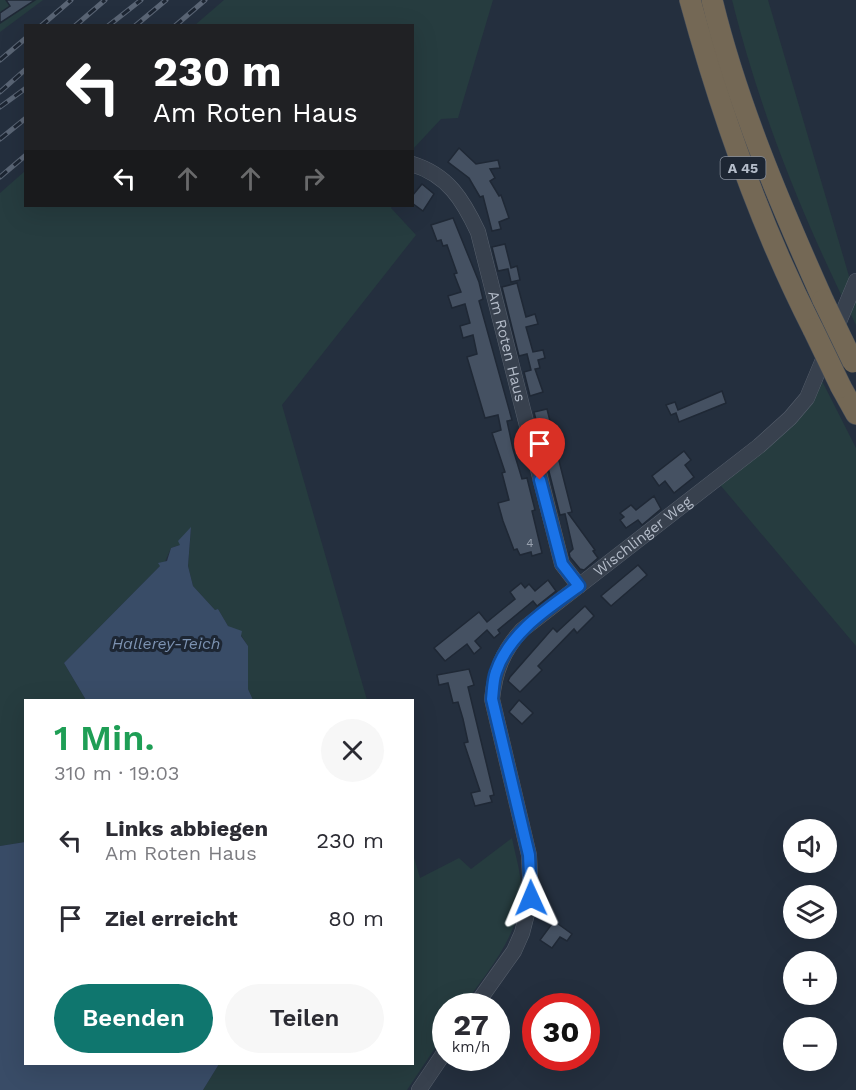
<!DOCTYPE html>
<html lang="de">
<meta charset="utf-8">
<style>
body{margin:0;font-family:"Work Sans",sans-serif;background:#f7f7f7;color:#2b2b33;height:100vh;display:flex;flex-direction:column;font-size:22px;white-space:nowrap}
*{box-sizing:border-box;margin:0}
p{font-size:20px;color:#7c7c81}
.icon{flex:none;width:33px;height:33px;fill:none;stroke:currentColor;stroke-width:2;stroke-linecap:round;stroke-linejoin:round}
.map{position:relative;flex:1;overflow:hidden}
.sheet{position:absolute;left:24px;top:699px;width:390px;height:366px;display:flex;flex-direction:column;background:#fff;border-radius:0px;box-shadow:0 6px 24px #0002}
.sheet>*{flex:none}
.guide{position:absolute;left:24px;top:24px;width:390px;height:183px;border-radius:0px;box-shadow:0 6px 24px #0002;background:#202124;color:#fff;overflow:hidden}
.tools{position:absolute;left:783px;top:819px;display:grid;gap:12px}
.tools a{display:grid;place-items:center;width:54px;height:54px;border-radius:50%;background:#fff;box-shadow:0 6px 24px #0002;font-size:30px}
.speed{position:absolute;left:432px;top:993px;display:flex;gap:12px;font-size:30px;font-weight:700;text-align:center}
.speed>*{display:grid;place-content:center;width:78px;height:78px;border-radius:50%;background:#fff;box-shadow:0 6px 24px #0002;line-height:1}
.speed small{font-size:15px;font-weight:400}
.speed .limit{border:9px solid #d22;background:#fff;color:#111}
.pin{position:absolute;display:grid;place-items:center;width:51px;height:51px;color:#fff;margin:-62px -26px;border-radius:50% 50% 50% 0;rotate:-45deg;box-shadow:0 0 6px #0007}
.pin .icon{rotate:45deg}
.me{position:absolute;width:66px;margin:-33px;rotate:359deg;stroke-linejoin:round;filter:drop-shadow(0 0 4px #0008)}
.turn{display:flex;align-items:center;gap:21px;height:126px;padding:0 30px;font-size:27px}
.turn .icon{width:78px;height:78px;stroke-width:2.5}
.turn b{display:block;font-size:42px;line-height:51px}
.lanes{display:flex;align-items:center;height:57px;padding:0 30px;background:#0003;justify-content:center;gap:30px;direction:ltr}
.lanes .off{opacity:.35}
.round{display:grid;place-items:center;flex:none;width:63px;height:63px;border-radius:32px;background:#f7f7f7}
.overview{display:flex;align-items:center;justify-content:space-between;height:102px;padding:0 30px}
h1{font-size:36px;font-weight:600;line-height:45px;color:#1e9e55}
.button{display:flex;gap:12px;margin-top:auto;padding:12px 30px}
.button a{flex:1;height:69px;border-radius:36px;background:#0f766e;color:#fff;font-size:24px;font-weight:600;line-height:69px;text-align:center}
.button a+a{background:#f7f7f7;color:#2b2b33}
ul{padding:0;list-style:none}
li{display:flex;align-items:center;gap:18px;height:78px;padding:0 30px}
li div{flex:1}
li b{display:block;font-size:22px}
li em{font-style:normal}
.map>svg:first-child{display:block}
.green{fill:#263c3f}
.water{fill:#394c67}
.building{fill:#455162;stroke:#1f2835;stroke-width:1.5}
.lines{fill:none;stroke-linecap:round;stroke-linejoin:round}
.minor-casing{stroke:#565f6c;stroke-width:16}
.highway-casing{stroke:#434c59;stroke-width:22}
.minor{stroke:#38414e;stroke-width:15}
.highway{stroke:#746855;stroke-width:21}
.rail-casing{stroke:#5a6575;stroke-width:5}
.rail{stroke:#1d2633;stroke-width:3;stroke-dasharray:9;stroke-linecap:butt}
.highway-bridge-casing{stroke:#434c59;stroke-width:22;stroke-linecap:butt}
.highway-bridge{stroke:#746855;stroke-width:21}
.route-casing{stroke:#114b97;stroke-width:15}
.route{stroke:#1a73e8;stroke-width:10}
.labels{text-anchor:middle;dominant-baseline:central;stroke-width:6;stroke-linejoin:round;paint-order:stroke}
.number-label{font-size:12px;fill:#98a1af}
.shield{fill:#1d2633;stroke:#878f9c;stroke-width:1.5}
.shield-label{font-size:14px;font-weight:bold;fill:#b4bcc9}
.street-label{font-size:15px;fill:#b4bcc9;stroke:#1d2633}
.water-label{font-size:16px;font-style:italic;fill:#7c92b1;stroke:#1d2633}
</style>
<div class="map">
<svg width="856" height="1090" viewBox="0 0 856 1090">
<rect width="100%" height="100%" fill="#242f3e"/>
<g class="green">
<polygon points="0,0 43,0 0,32"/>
<polygon points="224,0 493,0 458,118 441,119 413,149 412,26 195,25"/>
<path d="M732,0H768L856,300V325C804,221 760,113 732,0Z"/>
<polygon points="25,171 26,206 392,206 391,208 416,235 282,405 367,700 253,700 248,689 248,646 241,635 228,626 218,609 215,610 193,586 188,566 191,528 180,545 171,548 164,564 160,562 160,566 64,663 86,700 26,700 25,842 0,846 0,193"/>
<polygon points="819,375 856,448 856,646 716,480 759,446"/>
<path d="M512,838C515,854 521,872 521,888C522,933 487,972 463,1006H446L445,1033L407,1090H203L219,1064H412L413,854L420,878L459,858L471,869Z"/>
</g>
<g class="water">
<polygon points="191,527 188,566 193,586 215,610 218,609 228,626 242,631 241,636 248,646 248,689 253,700 86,700 64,663 160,566 158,563 167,561 171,548 180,545 178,541"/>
<polygon points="25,842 26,1064 219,1064 203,1090 0,1090 0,846"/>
</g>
<g class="building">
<polygon points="6,0 35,0 0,23 0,13 10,6"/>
<polygon points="459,148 476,164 498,160 500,168 490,169 495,178 490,181 499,196 501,195 509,218 499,222 501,229 492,231 483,196 480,197 469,178 448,162"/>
<polygon points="422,184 434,194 423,211 412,203 412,196"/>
<polygon points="453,218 479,282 483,299 479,301 512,420 507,421 513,449 522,479 527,478 535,510 532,511 542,553 532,556 531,552 520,555 517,549 514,550 503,521 498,503 509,500 502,473 505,472 492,433 501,430 498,415 485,418 467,357 477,354 473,335 463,338 460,326 470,323 465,304 452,308 448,296 461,292 454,274 457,273 447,245 443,246 441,240 437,241 431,225"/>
<polygon points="505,244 511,268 517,266 520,280 511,282 508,269 498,271 492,247"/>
<polygon points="517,283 526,317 535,314 538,324 526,327 533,352 543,350 545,358 538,360 540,368 535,369 543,392 530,396 524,372 531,370 527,354 519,356 502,287"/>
<polygon points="722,391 726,403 679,422 676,413 671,415 666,405 675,402 678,410"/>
<polygon points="547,409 553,433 540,436 534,412"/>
<polygon points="556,449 572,512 568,513 595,550 593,551 598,558 584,570 580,569 570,557 569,553 573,549 565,514 560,515 544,452"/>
<polygon points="684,451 691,460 685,465 694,477 674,493 665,481 659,486 652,476"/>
<polygon points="654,496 661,509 642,525 638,520 626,528 620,520 624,517 620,513 631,505 636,510"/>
<polygon points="638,565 647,575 611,606 601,596"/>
<polygon points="548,580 556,591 537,606 533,601 498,630 500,633 494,638 487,630 475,641 481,648 474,654 467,644 445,661 434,648 479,612 487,622 515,599 510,592 521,583 525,588 529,584 535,591"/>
<polygon points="585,606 594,616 577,633 574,629 538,666 542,670 520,692 508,681 510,677 553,628 557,632"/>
<polygon points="469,669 474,685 468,687 494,795 490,796 492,802 475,806 471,793 480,791 464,743 468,742 463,719 458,702 453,703 448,683 439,685 437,675"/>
<polygon points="519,700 533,713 522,724 509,712"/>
<polygon points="554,921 572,934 567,941 560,937 552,948 540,940"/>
</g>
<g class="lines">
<g class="minor-casing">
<g id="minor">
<path id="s1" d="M412,164C448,175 463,200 478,232L562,564L579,586"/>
<path id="s2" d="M475,1006L514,951L522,933L531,898L529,855L492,699C495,671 503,651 522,630L759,446L790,418L807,398L856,281"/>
<polyline points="419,1090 446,1050"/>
</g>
</g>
<g class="highway-casing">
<g id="highway">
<path d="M690,0C721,113 760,225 813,329"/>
<path d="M712,0C737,103 780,204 823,300"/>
<polyline points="841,387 856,414"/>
</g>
</g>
<use href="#minor" class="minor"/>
<use href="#highway" class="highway"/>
<g class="rail-casing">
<g id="rail">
<polyline points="41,26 71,0"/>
<polyline points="75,26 105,0"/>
<polyline points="108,26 141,0"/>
<polyline points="135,26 166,0"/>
<polyline points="175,26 205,0"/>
<polyline points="0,60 26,38"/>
<polyline points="0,92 26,69"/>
<polyline points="0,107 26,88"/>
<polyline points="0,139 26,118"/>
<polyline points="0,177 26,155"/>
</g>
</g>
<use href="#rail" class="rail"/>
<g class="highway-bridge-casing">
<g id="highway-bridge">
<polyline points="823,300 853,362"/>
<polyline points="813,329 841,387"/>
</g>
</g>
<use href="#highway-bridge" class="highway-bridge"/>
</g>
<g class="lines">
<g class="route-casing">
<path id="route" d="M531,898L529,855L492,699C493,691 493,680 496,672C509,633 547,609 579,586L562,564L540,480"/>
</g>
<use href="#route" class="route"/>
</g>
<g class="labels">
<g class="number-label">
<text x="530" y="543">4</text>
</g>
<rect class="shield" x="720.5" y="157" width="45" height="22" rx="4.5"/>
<g class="shield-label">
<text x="743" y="168">A 45</text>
</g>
<g class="street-label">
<text stroke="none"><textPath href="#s1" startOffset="216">Am Roten Haus</textPath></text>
<text stroke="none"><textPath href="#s2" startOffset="556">Wischlinger Weg</textPath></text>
</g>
<g class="water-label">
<text x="166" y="643">Hallerey-Teich</text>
</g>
</g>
</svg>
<div class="tools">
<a><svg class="icon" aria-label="sound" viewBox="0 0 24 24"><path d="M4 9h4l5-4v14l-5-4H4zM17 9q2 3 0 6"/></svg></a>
<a><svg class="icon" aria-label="layers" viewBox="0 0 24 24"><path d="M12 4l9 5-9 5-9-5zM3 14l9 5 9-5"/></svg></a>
<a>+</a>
<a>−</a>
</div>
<div class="speed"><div>27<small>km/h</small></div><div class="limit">30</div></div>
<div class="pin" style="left:540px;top:480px;background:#d93025"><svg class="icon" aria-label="arrive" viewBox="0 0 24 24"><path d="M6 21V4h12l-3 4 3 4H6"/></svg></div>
<svg class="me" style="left:531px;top:898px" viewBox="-20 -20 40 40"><path d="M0-17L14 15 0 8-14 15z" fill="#1a73e8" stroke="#fff" stroke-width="4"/></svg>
<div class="guide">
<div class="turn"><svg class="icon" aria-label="left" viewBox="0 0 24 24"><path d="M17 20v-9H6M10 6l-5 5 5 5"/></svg><div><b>230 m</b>Am Roten Haus</div></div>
<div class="lanes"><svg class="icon" aria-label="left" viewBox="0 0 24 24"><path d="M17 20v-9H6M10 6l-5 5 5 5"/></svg><svg class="icon off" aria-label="ahead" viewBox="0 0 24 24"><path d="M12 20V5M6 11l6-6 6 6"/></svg><svg class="icon off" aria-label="ahead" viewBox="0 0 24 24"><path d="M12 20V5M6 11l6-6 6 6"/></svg><svg class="icon off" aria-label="right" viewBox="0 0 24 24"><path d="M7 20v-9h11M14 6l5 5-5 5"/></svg></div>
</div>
<section class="sheet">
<div class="overview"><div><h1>1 Min.</h1><p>310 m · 19:03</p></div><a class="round"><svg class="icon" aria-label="close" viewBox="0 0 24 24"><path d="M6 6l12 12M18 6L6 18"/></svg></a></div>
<ul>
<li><svg class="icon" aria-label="left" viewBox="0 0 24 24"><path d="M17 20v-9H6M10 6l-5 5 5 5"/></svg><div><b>Links abbiegen</b><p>Am Roten Haus</p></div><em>230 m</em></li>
<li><svg class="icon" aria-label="arrive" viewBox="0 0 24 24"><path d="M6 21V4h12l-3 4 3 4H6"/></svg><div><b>Ziel erreicht</b></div><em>80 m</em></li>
</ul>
<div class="button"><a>Beenden</a><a>Teilen</a></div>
</section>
</div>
